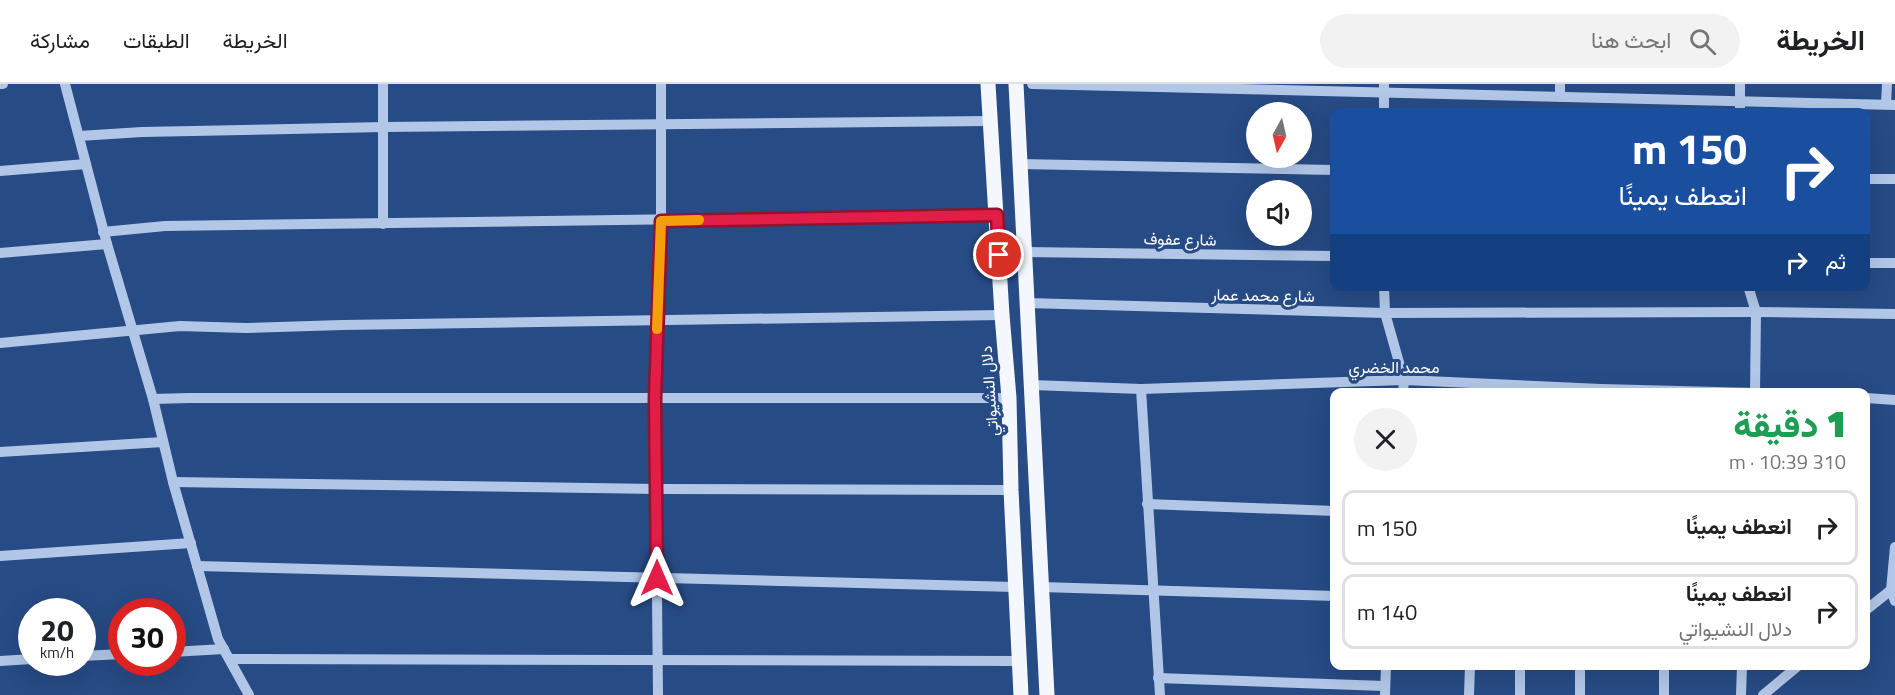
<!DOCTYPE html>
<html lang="ar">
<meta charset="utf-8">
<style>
body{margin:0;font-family:"Titillium Web",Vazirmatn,sans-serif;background:#f2f2f2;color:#202124;direction:rtl;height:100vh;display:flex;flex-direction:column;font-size:22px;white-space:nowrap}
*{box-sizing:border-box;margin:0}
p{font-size:20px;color:#757577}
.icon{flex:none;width:33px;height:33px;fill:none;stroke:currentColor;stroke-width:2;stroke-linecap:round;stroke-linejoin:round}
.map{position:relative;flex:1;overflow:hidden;direction:ltr}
.drawer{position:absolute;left:1330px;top:304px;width:540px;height:282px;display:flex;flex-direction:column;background:#fff;border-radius:12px;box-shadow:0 6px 24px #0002;direction:rtl}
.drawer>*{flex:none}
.banner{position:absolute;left:1330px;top:24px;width:540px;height:183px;border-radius:12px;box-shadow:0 6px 24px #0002;direction:rtl;background:#1a4fa0;color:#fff;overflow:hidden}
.needle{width:39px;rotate:188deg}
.buttons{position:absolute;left:1246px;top:18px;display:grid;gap:12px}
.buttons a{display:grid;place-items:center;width:66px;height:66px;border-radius:50%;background:#fff;box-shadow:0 6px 24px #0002;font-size:30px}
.speed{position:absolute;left:18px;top:514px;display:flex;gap:12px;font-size:30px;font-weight:700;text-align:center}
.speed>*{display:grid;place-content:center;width:78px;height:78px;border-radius:50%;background:#fff;box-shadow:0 6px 24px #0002;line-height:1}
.speed small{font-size:15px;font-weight:400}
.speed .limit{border:9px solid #d22;background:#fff;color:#111}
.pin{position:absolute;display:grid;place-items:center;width:51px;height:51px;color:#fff;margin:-26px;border:3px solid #fff;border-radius:50%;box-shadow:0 2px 6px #0007}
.me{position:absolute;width:66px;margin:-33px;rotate:0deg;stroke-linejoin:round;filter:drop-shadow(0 0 4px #0008)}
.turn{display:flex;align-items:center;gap:21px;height:126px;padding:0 24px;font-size:27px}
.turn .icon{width:78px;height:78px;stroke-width:2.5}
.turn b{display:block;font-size:42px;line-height:51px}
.then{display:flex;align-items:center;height:57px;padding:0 24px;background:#0003;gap:12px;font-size:22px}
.round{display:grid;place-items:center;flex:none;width:63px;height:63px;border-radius:32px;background:#f2f2f2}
.summary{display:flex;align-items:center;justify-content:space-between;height:102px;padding:0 24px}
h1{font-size:36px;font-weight:800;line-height:45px;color:#1e9e55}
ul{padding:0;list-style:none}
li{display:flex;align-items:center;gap:18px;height:75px;margin:0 12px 9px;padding:0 12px;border:3px solid #e0e0e0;border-radius:12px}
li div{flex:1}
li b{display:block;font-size:22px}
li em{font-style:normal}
header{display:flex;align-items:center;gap:36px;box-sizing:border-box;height:84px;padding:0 30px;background:#fff;border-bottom:2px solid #e0e0e0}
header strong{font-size:28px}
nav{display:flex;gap:33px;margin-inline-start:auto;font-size:21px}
.search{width:420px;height:54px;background:#f2f2f2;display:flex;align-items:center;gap:15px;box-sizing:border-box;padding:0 21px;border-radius:33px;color:#757577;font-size:22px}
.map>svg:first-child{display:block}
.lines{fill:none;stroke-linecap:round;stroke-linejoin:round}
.minor{stroke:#b2c7e8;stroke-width:10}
.major{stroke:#f4f7fe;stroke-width:15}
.route-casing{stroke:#92132f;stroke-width:15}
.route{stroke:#e11d48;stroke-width:10}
.slow{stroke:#f59e0b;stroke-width:10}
.labels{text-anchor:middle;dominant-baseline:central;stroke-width:6;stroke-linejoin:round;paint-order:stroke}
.street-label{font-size:16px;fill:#fff;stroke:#274b85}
</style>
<header>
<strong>الخريطة</strong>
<div class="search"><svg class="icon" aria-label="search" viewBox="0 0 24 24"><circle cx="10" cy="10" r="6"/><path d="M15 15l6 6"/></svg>ابحث هنا</div>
<nav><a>الخريطة</a><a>الطبقات</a><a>مشاركة</a></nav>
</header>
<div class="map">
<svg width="1895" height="611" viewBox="0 0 1895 611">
<rect width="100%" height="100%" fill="#274b85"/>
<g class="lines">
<g class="minor">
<polyline points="0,0 3,0"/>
<polyline points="65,0 107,160 153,315 173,398 218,555 249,611"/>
<polyline points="1032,0 1895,21"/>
<polyline points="1384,0 1384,28"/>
<polyline points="1560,0 1560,13"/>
<polyline points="1740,0 1740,28"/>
<polyline points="1886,20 1887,0"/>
<polyline points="79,52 142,48 384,43 990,37"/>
<polyline points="1019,80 1335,86"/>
<polyline points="0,87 86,80"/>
<polyline points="1866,95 1895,95"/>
<polyline points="383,140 383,0"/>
<polyline points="103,148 165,142 997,131"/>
<polyline points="1024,168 1335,172"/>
<polyline points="0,169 107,160"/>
<polyline points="1866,179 1895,179"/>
<polyline points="1384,202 1385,229 1404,296 1403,309"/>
<polyline points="1748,202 1756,228 1755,309"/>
<polyline points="1027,219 1385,229 1756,228 1895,230"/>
<polyline points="0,259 180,242 246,244 342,241 1002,231"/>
<polyline points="1032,301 1141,305 1404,296 1601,305 1756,309"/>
<polyline points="1141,305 1160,611"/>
<polyline points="1866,314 1895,316"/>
<polyline points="153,315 189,314 1009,314"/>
<polyline points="0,368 163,358"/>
<polyline points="173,398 657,405 1011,406"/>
<polyline points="1147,420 1335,427"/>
<polyline points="1895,463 1891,506 1895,517"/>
<polyline points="0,472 191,459"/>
<polyline points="197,482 1015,503"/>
<polyline points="1041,503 1335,512"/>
<polyline points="1866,526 1891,506"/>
<polyline points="172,568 224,565"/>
<polyline points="82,572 122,570"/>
<polyline points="230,575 1018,577"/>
<polyline points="0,577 32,575"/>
<polyline points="1158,594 1385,602"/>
<polyline points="658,611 655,315 661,137 661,0"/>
<polyline points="1385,611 1386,582"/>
<polyline points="1469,611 1470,582"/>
<polyline points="1520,611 1520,582"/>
<polyline points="1580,611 1580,582"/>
<polyline points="1664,611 1664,582"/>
<polyline points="1741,611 1742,582"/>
<polyline points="1763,611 1798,582"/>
</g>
<g class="major">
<polyline points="988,0 1002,231 1009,314 1011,406 1021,611"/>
<polyline points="1016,0 1047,611"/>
</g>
</g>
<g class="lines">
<g class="route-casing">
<polyline id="route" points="657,494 655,315 661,137 997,131 999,171"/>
</g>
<use href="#route" class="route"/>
<polyline class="slow" points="657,245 661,137 699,136"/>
</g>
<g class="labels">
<g class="street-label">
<text transform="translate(1180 155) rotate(1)">شارع عفوف</text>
<text transform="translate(1263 211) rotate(1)">شارع محمد عمار</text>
<text x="1394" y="283">محمد الخضري</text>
<text transform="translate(989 307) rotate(-94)">دلال النشيواتي</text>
</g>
</g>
</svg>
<div class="buttons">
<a><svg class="needle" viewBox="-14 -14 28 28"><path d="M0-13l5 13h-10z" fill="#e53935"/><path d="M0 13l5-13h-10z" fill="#757577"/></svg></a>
<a><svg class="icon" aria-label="sound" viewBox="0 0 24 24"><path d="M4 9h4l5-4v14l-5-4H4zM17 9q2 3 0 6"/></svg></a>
</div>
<div class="speed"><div>20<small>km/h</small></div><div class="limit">30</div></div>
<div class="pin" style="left:999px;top:171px;background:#d93025"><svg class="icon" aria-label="arrive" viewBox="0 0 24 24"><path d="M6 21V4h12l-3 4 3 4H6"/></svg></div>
<svg class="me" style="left:657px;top:494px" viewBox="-20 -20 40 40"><path d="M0-17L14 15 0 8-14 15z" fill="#e11d48" stroke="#fff" stroke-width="4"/></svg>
<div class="banner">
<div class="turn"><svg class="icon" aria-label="right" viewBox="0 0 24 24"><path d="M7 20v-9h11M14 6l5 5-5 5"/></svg><div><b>150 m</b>انعطف يمينًا</div></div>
<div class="then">ثم<svg class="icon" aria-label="right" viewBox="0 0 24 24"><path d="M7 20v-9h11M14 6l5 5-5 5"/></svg></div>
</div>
<section class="drawer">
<div class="summary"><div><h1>1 دقيقة</h1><p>310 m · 10:39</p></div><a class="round"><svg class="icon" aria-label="close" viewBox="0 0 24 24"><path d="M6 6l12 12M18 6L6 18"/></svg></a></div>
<ul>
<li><svg class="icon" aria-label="right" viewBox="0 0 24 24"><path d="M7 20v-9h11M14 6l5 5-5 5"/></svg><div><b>انعطف يمينًا</b></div><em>150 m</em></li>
<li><svg class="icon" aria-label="right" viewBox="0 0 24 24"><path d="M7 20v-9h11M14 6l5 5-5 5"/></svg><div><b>انعطف يمينًا</b><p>دلال النشيواتي</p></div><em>140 m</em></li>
</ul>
</section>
</div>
